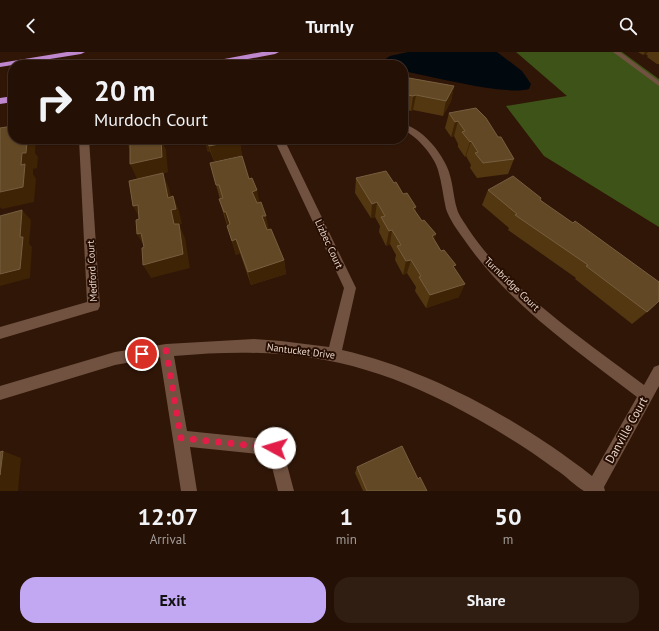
<!DOCTYPE html>
<style>
body{margin:0;font-family:"PT Sans",sans-serif;background:#301e13;color:#f1f3f6;height:100vh;display:flex;flex-direction:column;font-size:15px;white-space:nowrap}
*{box-sizing:border-box;margin:0}
p{font-size:13px;color:#a39d9a}
.icon{flex:none;width:22px;height:22px;fill:none;stroke:currentColor;stroke-width:2;stroke-linecap:round;stroke-linejoin:round}
.map{position:relative;height:439px;overflow:hidden}
.panel{display:flex;flex-direction:column;background:#241005;flex:1}
.panel>*{flex:none}
.guide{position:absolute;left:8px;top:8px;width:400px;height:84px;border-radius:16px;box-shadow:0 1px 3px #0004,0 0 0 1px #413027;background:#241005;color:#f1f3f6;overflow:hidden}
.pin{position:absolute;display:grid;place-items:center;width:34px;height:34px;color:#fff;margin:-17px;border:2px solid #fff;border-radius:50%;box-shadow:0 1px 4px #0007}
.me{position:absolute;width:44px;margin:-22px;rotate:276deg;stroke-linejoin:round;filter:drop-shadow(0 0 3px #0008)}
.turn{display:flex;align-items:center;gap:14px;height:84px;padding:0 20px;font-size:18px}
.turn .icon{width:52px;height:52px;stroke-width:2.5}
.turn b{display:block;font-size:28px;line-height:34px}
.eta{display:flex;justify-content:space-evenly;align-items:center;height:68px;text-align:center}
.eta b{font-size:24px;font-weight:700;line-height:28px}
.button{display:flex;gap:8px;margin-top:auto;padding:8px 20px}
.button a{flex:1;height:46px;border-radius:16px;background:#c2a7f2;color:#111;font-size:16px;font-weight:700;line-height:46px;text-align:center}
.button a+a{background:#301e13;color:#f1f3f6}
header{display:flex;justify-content:space-between;align-items:center;height:52px;padding:0 20px;background:#241005;font-size:18px;font-weight:700}
.map>svg:first-child{display:block}
.forest{fill:#3e5317}
.water{fill:#01080e}
.lines{fill:none;stroke-linecap:round;stroke-linejoin:round}
.lane{fill:#715241;fill-rule:evenodd}
.street{fill:#715241;fill-rule:evenodd}
.highway{fill:#bf87cd;fill-rule:evenodd}
.wall{fill:#523711}
.shaded-wall{fill:#3e2305}
.building{fill:#624825;stroke:#775e3f}
.route{stroke:#e11d48;stroke-width:7;stroke-dasharray:0 12.6}
.labels{text-anchor:middle;dominant-baseline:central;stroke-width:4;stroke-linejoin:round;paint-order:stroke}
.street-label{font-size:10px;fill:#e7d4ca;stroke:#260d01}
.near-street-label{font-size:12px;fill:#e7d4ca;stroke:#260d01}
</style>
<header><svg class="icon" aria-label="back" viewBox="0 0 24 24"><path d="M15 5l-7 7 7 7"/></svg>Turnly<svg class="icon" aria-label="search" viewBox="0 0 24 24"><circle cx="10" cy="10" r="6"/><path d="M15 15l6 6"/></svg></header>
<div class="map">
<svg width="659" height="439" viewBox="0 0 659 439">
<rect width="100%" height="100%" fill="#301607"/>
<polygon class="forest" points="516,0 622,0 659,27 659,175 544,104 506,54 567,44"/>
<path class="water" d="M408,0H497L522,19L531,32L529,37C506,44 430,24 403,19V13H387L384,11V8L390,4Z"/>
<g class="lines">
<polygon class="lane" points="613,0 620,0 659,29 659,34"/>
<g class="street">
<path d="M403,72C422,77 439,97 447,115C453,128 453,144 457,157C459,164 465,171 469,178C508,237 587,290 644,333L654,315L659,313V334L604,435L605,439C600,439 589,439 584,439C576,435 564,422 555,417C531,399 505,383 479,368C373,308 294,293 174,304L187,379L275,388L281,390L294,439H278L269,403L190,395L197,439H181L160,305L115,313L0,348V334L115,300L166,292L254,287L281,289L329,295L344,236L274,87H284L356,236L342,298C430,318 520,368 592,424L637,345C575,297 507,251 463,186C457,178 449,166 446,157C443,144 442,131 438,118C434,104 417,84 403,78Z"/>
<polygon points="79,87 89,87 100,254 98,258 94,259 0,287 0,275 87,250"/>
</g>
<g class="highway">
<polygon points="67,0 85,0 81,2 0,15 0,11"/>
<polygon points="262,0 279,0 275,2 216,13 199,13 203,11"/>
<polygon points="13,44 13,50 0,52 0,46"/>
</g>
</g>
<g class="wall">
<polygon points="638,0 659,0 659,12 657,12 647,5 648,4 646,2 643,3"/>
<polygon points="403,25 454,34 451,49 443,64 413,58 411,59 403,57"/>
<polygon points="449,61 498,85 514,107 508,122 477,126 470,116 471,113 466,104 465,105 458,95 458,92 454,84 451,85 445,76"/>
<polygon points="201,87 239,87 242,103 214,109 210,99 208,100 205,90 202,91"/>
<polygon points="356,126 394,131 403,142 416,155 415,160 422,169 436,182 434,187 441,199 454,216 459,245 426,256 415,239 416,235 407,221 403,223 395,208 396,203 390,192 386,194 379,180 380,174 375,165 371,166 355,141"/>
<polygon points="249,127 259,151 269,178 284,208 286,222 251,233 240,201 236,203 219,147 220,147 216,133"/>
<polygon points="488,138 541,148 647,260 632,272 575,227 576,226 508,178 509,176 482,153"/>
<polygon points="357,415 418,427 427,439 363,439 355,421"/>
</g>
<g class="shaded-wall">
<polygon points="645,0 648,0 646,2 643,3"/>
<polygon points="454,34 451,49 443,64 446,49"/>
<polygon points="416,43 413,58 411,59 413,44"/>
<polygon points="458,69 454,84 451,85 455,70"/>
<polygon points="24,87 36,87 35,101 38,105 37,116 33,117 33,122 36,127 34,150 2,157 0,155 0,140 21,113"/>
<polygon points="157,87 163,87 163,89 162,89 166,98 168,120 163,122 169,136 174,158 173,144 179,159 182,172 179,172 185,186 190,216 151,226 143,213 174,172 163,122 137,127 130,112"/>
<polygon points="201,87 207,87 210,99 208,100 205,90 202,91"/>
<polygon points="239,88 242,103 214,109 209,94"/>
<polygon points="130,89 133,105 126,90"/>
<polygon points="471,89 466,104 465,105 470,90"/>
<polygon points="257,138 260,153 255,154 252,140"/>
<polygon points="377,150 375,165 371,166 372,152"/>
<polygon points="138,153 141,169 133,154"/>
<polygon points="416,155 413,169 413,156"/>
<polygon points="22,158 31,168 29,192 32,195 30,226 0,234 0,222 20,185"/>
<polygon points="224,160 226,160 230,174 228,175"/>
<polygon points="262,164 266,164 269,178 264,179"/>
<polygon points="392,178 390,192 386,194 389,179"/>
<polygon points="141,181 145,196 137,182"/>
<polygon points="436,182 431,197 432,184"/>
<polygon points="236,187 240,201 236,203 232,189"/>
<polygon points="284,208 286,222 251,233 248,220"/>
<polygon points="411,208 407,221 403,223 406,209"/>
<polygon points="465,232 459,245 426,256 430,243"/>
<polygon points="3,399 21,406 18,439 0,439 0,423"/>
</g>
<g class="building">
<polygon points="403,25 409,26 454,34 446,49 416,43 413,44 403,42"/>
<polygon points="476,56 486,66 498,85 501,85 514,107 483,111 475,101 478,100 471,89 470,90 462,80 465,79 458,69 455,70 449,61"/>
<polygon points="13,74 13,87 24,87 24,91 27,90 26,101 22,101 21,113 25,112 23,135 0,140 0,76"/>
<polygon points="125,87 161,87 162,105 130,112 130,89 126,90"/>
<polygon points="207,87 239,87 239,88 209,94"/>
<polygon points="242,104 249,127 252,126 257,138 252,140 253,142 257,151 261,150 266,164 262,164 267,178 271,177 284,208 248,220 236,187 232,189 227,174 230,172 226,160 224,160 219,147 223,146 219,133 216,133 210,111"/>
<polygon points="386,119 394,131 396,130 403,142 407,141 416,155 413,156 422,169 424,168 436,182 432,184 441,199 444,198 456,213 453,214 465,232 430,243 419,225 421,224 411,208 406,209 397,194 401,193 392,178 389,179 381,165 385,164 377,150 372,152 356,126"/>
<polygon points="163,121 168,146 173,144 176,157 171,158 174,172 179,172 183,202 143,213 142,196 144,195 141,181 137,182 136,168 139,167 138,153 133,154 129,129"/>
<polygon points="513,124 541,146 540,148 573,171 575,169 659,230 659,249 647,260 586,214 588,213 515,163 517,162 488,138"/>
<polygon points="22,158 20,185 23,185 20,217 0,222 0,164"/>
<polygon points="402,394 418,427 420,425 427,439 367,439 357,415"/>
<polygon points="3,399 0,423 0,400"/>
</g>
<g class="lines">
<polyline class="route" points="142,302 166,298 181,386 275,396"/>
</g>
<g class="labels">
<g class="street-label">
<text transform="translate(329 192) rotate(65)">Lizbec Court</text>
<text transform="translate(92 219) rotate(-93)">Medford Court</text>
<text transform="translate(512 232) rotate(44)">Turnbridge Court</text>
<text transform="translate(301 299) rotate(7)">Nantucket Drive</text>
</g>
<g class="near-street-label">
<text transform="translate(626 378) rotate(-61)">Danville Court</text>
</g>
</g>
</svg>
<div class="pin" style="left:142px;top:302px;background:#d93025"><svg class="icon" aria-label="arrive" viewBox="0 0 24 24"><path d="M6 21V4h12l-3 4 3 4H6"/></svg></div>
<svg class="me" style="left:275px;top:396px" viewBox="-20 -20 40 40"><circle r="19" fill="#fff"/><path d="M0-13L10 11 0 6-10 11z" fill="#e11d48"/></svg>
<div class="guide">
<div class="turn"><svg class="icon" aria-label="right" viewBox="0 0 24 24"><path d="M7 20v-9h11M14 6l5 5-5 5"/></svg><div><b>20 m</b>Murdoch Court</div></div>
</div>
</div>
<section class="panel">
<div class="eta">
<div><b>12:07</b><p>Arrival</p></div>
<div><b>1</b><p>min</p></div>
<div><b>50</b><p>m</p></div>
</div>
<div class="button"><a>Exit</a><a>Share</a></div>
</section>
